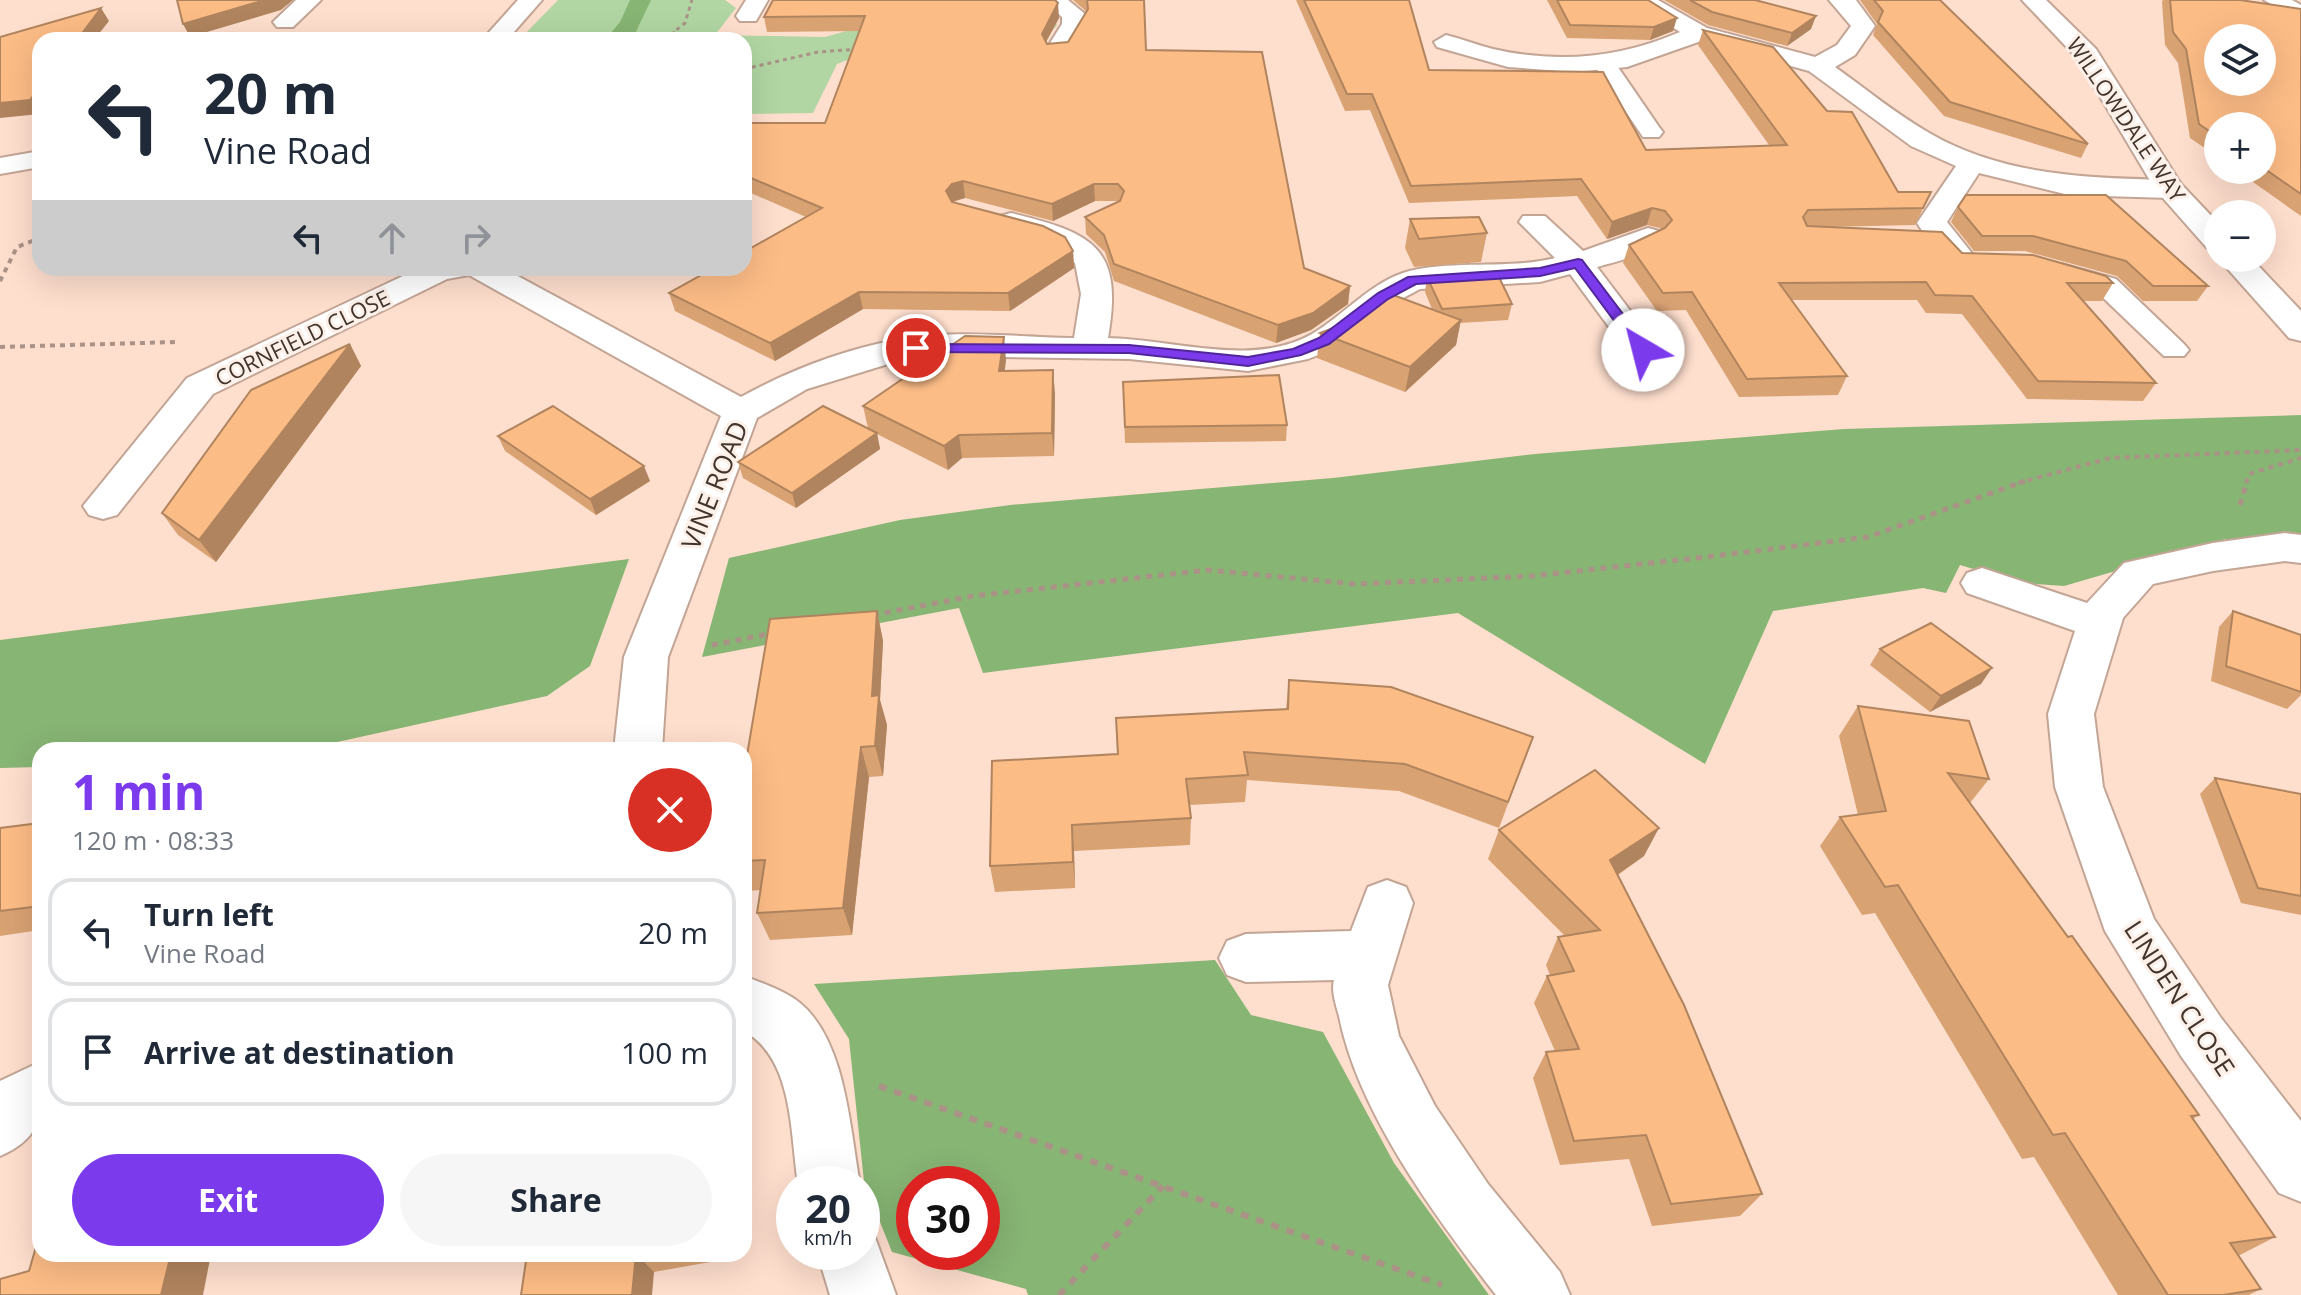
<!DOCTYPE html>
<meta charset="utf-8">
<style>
body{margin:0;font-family:"Open Sans",sans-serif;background:#f6f6f7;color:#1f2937;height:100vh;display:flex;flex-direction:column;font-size:30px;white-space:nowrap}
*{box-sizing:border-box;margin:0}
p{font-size:26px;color:#747a83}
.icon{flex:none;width:44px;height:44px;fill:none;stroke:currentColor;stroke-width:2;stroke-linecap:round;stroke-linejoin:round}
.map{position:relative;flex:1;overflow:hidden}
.drawer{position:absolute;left:32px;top:742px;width:720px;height:520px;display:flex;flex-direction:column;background:#fff;border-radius:24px;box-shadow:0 8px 32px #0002}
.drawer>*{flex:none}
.guide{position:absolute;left:32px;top:32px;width:720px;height:244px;border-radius:24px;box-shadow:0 8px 32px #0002;background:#fff;color:#1f2937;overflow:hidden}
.buttons{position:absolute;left:2204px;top:24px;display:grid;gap:16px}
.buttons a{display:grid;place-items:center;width:72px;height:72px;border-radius:50%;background:#fff;box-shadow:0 8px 32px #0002;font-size:40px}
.speed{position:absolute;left:776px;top:1166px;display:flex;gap:16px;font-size:40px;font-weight:700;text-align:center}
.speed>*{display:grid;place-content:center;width:104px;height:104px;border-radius:50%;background:#fff;box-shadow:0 8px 32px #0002;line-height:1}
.speed small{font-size:20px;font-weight:400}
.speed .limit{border:12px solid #d22;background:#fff;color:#111}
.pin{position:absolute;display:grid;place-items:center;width:68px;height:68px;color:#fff;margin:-34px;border:4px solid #fff;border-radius:50%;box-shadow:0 2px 8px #0007}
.me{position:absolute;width:88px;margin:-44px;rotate:323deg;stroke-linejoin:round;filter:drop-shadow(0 0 6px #0008)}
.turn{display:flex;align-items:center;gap:28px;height:168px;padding:0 40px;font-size:36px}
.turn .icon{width:104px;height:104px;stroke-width:2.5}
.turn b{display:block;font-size:56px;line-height:68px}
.lanes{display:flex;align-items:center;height:76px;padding:0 40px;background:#0003;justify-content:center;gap:40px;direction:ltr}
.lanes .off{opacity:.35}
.round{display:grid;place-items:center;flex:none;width:84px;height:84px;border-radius:42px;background:#f6f6f7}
.overview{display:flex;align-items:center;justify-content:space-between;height:136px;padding:0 40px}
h1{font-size:48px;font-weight:700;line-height:60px;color:#7c3aed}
.button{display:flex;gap:16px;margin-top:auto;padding:16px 40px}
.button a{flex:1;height:92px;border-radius:48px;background:#7c3aed;color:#fff;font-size:32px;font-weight:700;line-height:92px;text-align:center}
.button a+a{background:#f6f6f7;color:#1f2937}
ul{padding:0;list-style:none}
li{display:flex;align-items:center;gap:24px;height:108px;margin:0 16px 12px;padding:0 24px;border:4px solid #e0e1e3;border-radius:24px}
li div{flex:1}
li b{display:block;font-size:30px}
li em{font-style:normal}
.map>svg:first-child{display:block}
.green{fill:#b1d6a3}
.forest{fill:#87b574;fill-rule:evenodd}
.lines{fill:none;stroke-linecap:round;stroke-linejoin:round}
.service-casing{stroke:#c3a595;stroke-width:4}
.minor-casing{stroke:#c3a595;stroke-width:4}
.tertiary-casing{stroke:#c3a595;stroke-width:4}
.path-far3{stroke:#aa9286;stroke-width:3;stroke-dasharray:4 4;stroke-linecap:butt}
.path-far2{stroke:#aa9286;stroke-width:4;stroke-dasharray:5 5;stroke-linecap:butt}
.path-far1{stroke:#aa9286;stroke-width:5;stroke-dasharray:6 6;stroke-linecap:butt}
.path{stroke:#aa9286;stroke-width:6;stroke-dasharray:8 8;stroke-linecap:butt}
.service{fill:#fff;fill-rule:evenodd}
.minor{fill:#fff;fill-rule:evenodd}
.tertiary{fill:#fff;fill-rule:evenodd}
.wall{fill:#d9a273}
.shaded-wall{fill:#b0845e}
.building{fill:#fcbc86;stroke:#b0845e;stroke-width:2;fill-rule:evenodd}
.route{fill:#7c3aed;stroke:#51269a;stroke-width:2}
.labels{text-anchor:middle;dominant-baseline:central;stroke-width:6;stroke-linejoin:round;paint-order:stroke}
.far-street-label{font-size:22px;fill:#41352e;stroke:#fdf0e9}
.street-label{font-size:26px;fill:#41352e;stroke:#fdf0e9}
</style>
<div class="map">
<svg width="2301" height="1295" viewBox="0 0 2301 1295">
<rect width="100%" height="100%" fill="#fedecd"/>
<polygon class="green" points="558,0 725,0 736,8 715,35 825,37 868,25 1052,13 1057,25 1047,37 853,58 837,64 813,113 744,114 744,40 519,40"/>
<g class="forest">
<polygon points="630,0 651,0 632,40 605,40 620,22"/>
<polygon points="2301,415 2301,538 2226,539 2064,586 2020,583 1960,565 1946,593 1923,588 1773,611 1705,764 1458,613 983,673 959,608 702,657 729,558 900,520 1010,505 1333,478 1535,454 1844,429"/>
<polygon points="629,559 590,666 547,696 310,748 40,750 40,767 0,768 0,640"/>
<path d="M1215,960L1251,1015L1323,1032L1394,1163L1489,1295H1028L1026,1289L892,1252L864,1182L849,1039L814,984ZM914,1184H982V1252H914Z"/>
</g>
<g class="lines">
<g class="service-casing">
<g id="service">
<polygon points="1603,56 1611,57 1659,127 1663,132 1659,137 1643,137 1592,62"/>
<polygon points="2061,264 2116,279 2184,344 2189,350 2184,356 2164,356 2096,291 2051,278 2047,272 2051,266"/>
</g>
</g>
<g class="minor-casing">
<g id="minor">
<polygon points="296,0 321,0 293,27 277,27 273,22"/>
<polygon points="746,0 768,0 756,21 740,21 736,16"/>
<polygon points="1042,0 1068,0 1085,14 1086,24 1066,56 1048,56 1045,51 1062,24 1062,17"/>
<path d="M1630,0H1658L1707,28L1815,57L1837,45L1851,26L1829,0H1856L1875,26L1855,55L1835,67C1866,89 1897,115 1931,134C2004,176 2089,178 2170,180L2180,183L2185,189L2180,195L2170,198L2069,195L1979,173L1947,222L1979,262L1974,269C1947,275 1931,243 1917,223L1956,166L1911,146L1809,71L1701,41L1627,67L1574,72L1508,67L1437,47L1434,42L1446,35C1462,39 1477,45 1493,49C1558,64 1620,58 1680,32Z"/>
<polygon points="2264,0 2292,0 2301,5 2301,21"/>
<path d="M1011,213C1093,233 1124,247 1108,338C1173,339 1252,368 1312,334C1344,315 1368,285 1403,273C1445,259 1509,270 1555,258L1519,222L1523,216H1545L1583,251L1648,228L1659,231L1663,237C1651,255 1617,261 1597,267L1660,350L1655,357L1643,360L1631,357L1570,274L1540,282L1420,289L1394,303L1336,348L1308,359L1248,371L1129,359L934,356L901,360L807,389L757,418L668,657L662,750H614L624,657L721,416L469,275L447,279L213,394L117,515L103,519L89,515L83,506L187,378L420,268H503L741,397C788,371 843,350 896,340C953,329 1016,337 1074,338L1081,294L1075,263L1051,245L1000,228L996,222L1000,216Z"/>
<polygon points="2285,533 2301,535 2301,563 2285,561 2213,571 2153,584 2123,618 2094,714 2103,787 2154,919 2221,1018 2301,1121 2301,1202 2279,1193 2181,1056 2105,931 2055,787 2048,714 2075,631 1967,593 1961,583 1967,573 1982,568 2087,603 2124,563 2213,543"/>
<path d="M1387,880L1406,887L1413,903L1388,985L1399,1036L1435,1106L1488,1184L1560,1272L1570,1295H1496C1437,1219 1358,1113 1339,1016C1336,1005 1331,991 1334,980L1246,982L1227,975L1219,958L1227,941L1246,934L1351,931L1368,887Z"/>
<path d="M744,976C762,983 786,991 800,1003C846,1041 850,1130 860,1184H798C790,1133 794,1059 744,1031Z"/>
<path d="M40,1062C40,1107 49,1135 0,1156V1081Z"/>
<polygon points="862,1226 872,1229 896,1295 830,1295 817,1252 862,1252"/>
</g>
</g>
<g class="tertiary-casing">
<g id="tertiary">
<polygon points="518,0 542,0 507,40 482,40"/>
<polygon points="2022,0 2046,0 2096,49 2181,184 2218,223 2218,250 2207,248 2155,189 2077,58"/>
<polygon points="40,151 40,167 0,174 0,158"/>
<polygon points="2218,258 2251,258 2301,311 2301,341 2289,338"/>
</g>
</g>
<g class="path-far3">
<polyline points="673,32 683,40"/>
<polyline points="664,40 685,23 692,0"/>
<polyline points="744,69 818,52 859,49"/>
</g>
<g class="path-far2">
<polyline points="0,281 17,247 40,238"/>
<polyline points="0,347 176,342"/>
<polyline points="2018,483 2110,458 2301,450"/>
<polyline points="2246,483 2249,474 2301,458"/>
</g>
<g class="path-far1">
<polyline points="2240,505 2247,481"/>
<polyline points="873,615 973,596 1208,570 1355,584 1532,576 1706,557 1868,537 2025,481"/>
<polyline points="712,645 773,633"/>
</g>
<g class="path">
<polyline points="879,1086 1442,1285"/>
<polyline points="1059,1295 1163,1186"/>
</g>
<use href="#service" class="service"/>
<use href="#minor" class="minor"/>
<use href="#tertiary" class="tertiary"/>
</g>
<g class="wall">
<polygon points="773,0 1059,18 1046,42 1047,44 1068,42 1087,12 1073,0 1144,0 1146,50 1304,268 1350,286 1348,304 1311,330 1276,343 1114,281 1105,252 1086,234 1085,217 1118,201 1095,201 1053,221 965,198 953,202 1073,251 1074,268 1010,311 863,309 775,361 675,311 669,293 806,217 744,190 744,123 825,123 859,31 767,32 764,17"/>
<polygon points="1296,0 1409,0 1429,70 1646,150 1769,145 1698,45 1703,30 1827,111 1898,192 1931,192 1915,225 1821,227 2113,283 2102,301 2083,301 2156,383 2143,401 2027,399 1962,314 1926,313 1917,300 1792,300 1847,376 1838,395 1739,397 1686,310 1657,311 1623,263 1629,245 1661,230 1660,228 1647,225 1607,239 1577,196 1409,203 1370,110 1345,111"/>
<polygon points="1547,0 1648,0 1673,31 1650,40 1567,38"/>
<polygon points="1664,0 1755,0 1811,29 1787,46 1708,25"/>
<polygon points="1860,0 1940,0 2088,144 2081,158 1944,116 1873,35 1877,24"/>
<polygon points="2163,0 2240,0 2301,9 2301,216 2236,170 2262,170 2262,126 2218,126 2218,157 2190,138 2178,63 2165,45 2162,2"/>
<polygon points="1958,207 2208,286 2197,301 2143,301 2117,276 2025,251 1974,251 1951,222"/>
<polygon points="1410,219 1487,233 1481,262 1414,267 1405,248"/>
<polygon points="1427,277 1512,304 1508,320 1460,323 1456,345 1405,392 1317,358 1320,333 1432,309 1425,292"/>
<polygon points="350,344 361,366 216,562 178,535 162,513"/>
<polygon points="1006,360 1004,371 1055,393 1054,456 962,458 948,470 877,434 880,449 796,508 743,478 738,462 868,428 863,406"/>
<polygon points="1123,382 1287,425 1286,441 1125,443"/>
<polygon points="498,436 650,481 596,515 505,451"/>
<polygon points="877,611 883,641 880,700 887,725 883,776 869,777 852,935 770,940 757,913 761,890 744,891 744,773"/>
<polygon points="2233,611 2301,635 2301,695 2287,709 2211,681 2219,627"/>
<polygon points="1880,649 1981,684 1930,712 1870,665"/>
<polygon points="1289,680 1533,737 1499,828 1399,791 1247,780 1245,802 1190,805 1191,818 1190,845 1074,851 1075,888 995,892 990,866 1117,754 1116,718 1286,709"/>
<polygon points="1858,706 1989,779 1970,803 2199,1115 2193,1119 2275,1237 2238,1256 2261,1289 2249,1295 2118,1295 2034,1157 2022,1159 1875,913 1862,915 1820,846 1840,817 1858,815 1839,736"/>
<polygon points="2215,778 2301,794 2301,915 2241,903 2200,794"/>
<polygon points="40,823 40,930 0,936 0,828"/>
<polygon points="1499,830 1644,856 1618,875 1762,1194 1740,1216 1652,1226 1629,1159 1560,1165 1533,1078 1546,1052 1555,1051 1534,1003 1547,976 1550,975 1546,965 1558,937 1565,936 1488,859"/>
<polygon points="527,1254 727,1254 727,1259 654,1272"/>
</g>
<g class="shaded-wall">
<polygon points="265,0 293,0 281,10 190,37 183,24"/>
<polygon points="1058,3 1059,18 1042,49 1042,34"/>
<polygon points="101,8 109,21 94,40 77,40"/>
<polygon points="1816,16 1811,29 1787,46 1792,33"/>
<polygon points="1677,18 1673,31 1650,40 1654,27"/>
<polygon points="40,87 39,114 0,118 0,103"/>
<polygon points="963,181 965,198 954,201 948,208 946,191 952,184"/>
<polygon points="1094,184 1095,201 1053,221 1052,204"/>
<polygon points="1652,208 1647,225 1607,239 1612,222"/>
<polygon points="1073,251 1074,268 1010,311 1008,293"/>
<polygon points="1350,286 1348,304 1311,330 1276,343 1278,325"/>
<polygon points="859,292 863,309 775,361 770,343"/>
<polygon points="1461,320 1456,345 1405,392 1410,367"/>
<polygon points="1004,337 1006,360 1002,394 999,371"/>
<polygon points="350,344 361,366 216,562 199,540"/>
<polygon points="1053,370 1055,393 1054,456 1052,433"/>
<polygon points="877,433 880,449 796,508 792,493"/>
<polygon points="959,435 962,458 948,470 944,446"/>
<polygon points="644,466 650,481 596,515 590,499"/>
<polygon points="877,611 883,641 880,700 887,725 883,776 875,746 872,696"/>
<polygon points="1992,668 1981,684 1930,712 1941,696"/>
<polygon points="861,747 869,777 852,935 843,908"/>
<polygon points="1072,825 1074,851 1075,888 1073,862"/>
<polygon points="1659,828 1644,856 1596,889 1610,860"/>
<polygon points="171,1254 211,1254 203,1295 161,1295"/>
<polygon points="636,1254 654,1272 652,1295 632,1295"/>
</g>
<g class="building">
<polygon points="177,0 265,0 183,24"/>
<polygon points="773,0 1055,0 1058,3 1042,34 1047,44 1068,42 1088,9 1087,0 1144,0 1146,50 1262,52 1304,268 1350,286 1313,313 1278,325 1114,264 1104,235 1085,217 1120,201 1124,191 1118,184 1094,184 1052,204 963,181 952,184 946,191 952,202 1043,226 1065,237 1073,251 1008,293 859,292 770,343 669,293 714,268 744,268 744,252 822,208 744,175 744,123 825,123 865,16 764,17"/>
<polygon points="1304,0 1409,0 1429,70 1603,72 1646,150 1787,145 1703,30 1773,47 1827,111 1852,112 1898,192 1931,192 1923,208 1808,210 1803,217 1807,226 1942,232 1962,253 2033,255 2106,276 2113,283 2067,283 2156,383 2038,381 1972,296 1935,295 1926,282 1779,283 1847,376 1747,379 1692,292 1663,293 1629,245 1665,228 1672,220 1665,211 1652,208 1612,222 1581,179 1411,186 1372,94 1347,94"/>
<polygon points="1557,0 1648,0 1677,18 1654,27 1570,25"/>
<polygon points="1690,0 1755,0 1816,16 1792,33 1712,12"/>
<polygon points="1874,0 1940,0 2088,144 1950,102 1878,22 1883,11"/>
<path d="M2170,0H2240L2301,9V194L2262,167V126H2218V137L2199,124L2186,49L2173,32ZM2218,38H2262V82H2218Z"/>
<polygon points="101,8 77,40 40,40 40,87 30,100 0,103 0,37"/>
<polygon points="1966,195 2106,195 2208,286 2153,286 2126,261 2033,236 1982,236 1958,207"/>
<polygon points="1479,217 1487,233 1419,239 1410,219"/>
<polygon points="1497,273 1512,304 1442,309 1427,277"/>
<polygon points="1385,292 1461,320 1410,367 1320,333 1341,325"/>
<polygon points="965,336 1004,337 999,371 1053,370 1052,433 959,435 944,446 863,406"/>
<polygon points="350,344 199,540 162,513 251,390"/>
<polygon points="1279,375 1287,425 1125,427 1123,382"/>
<polygon points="553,406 644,466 590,499 498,436"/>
<polygon points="823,406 877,433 792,493 738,462"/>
<polygon points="877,611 872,696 879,695 875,746 861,747 843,908 757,913 765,860 744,861 744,773 770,619"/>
<polygon points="2233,611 2301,635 2301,692 2226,666"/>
<polygon points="1931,623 1992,668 1941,696 1880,649"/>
<polygon points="1289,680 1391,687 1533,737 1508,802 1405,764 1244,752 1248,775 1186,779 1191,818 1072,825 1073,862 990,866 992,761 1118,754 1116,718 1288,709"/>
<polygon points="1858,706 1969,721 1989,779 1948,773 2068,937 2072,936 2199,1115 2191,1116 2275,1237 2230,1243 2261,1289 2223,1295 2168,1295 2065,1133 2053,1135 1898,885 1885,887 1840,817 1886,811"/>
<polygon points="1595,770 1659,828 1610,860 1684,1005 1762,1194 1671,1204 1646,1135 1574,1141 1546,1052 1579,1049 1547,976 1574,971 1558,937 1600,930 1499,830"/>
<polygon points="2215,778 2301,794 2301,896 2258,888"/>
<polygon points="40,823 40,906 0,911 0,828"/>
<polygon points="40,1233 40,1254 171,1254 161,1295 0,1295 0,1279 29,1271"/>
<polygon points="527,1254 636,1254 632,1295 521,1295"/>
</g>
<polygon class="route" points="1578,259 1582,260 1648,347 1648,353 1638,353 1575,268 1540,276 1416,284 1388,299 1329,344 1301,355 1248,366 1129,353 916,352 909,348 916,344 1129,345 1248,357 1293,349 1319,338 1378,293 1408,277 1540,268"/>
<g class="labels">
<g class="far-street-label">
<text transform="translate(2127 119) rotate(56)">WILLOWDALE WAY</text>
<text transform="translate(302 337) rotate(-26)">CORNFIELD CLOSE</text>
</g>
<g class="street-label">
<text transform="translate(714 485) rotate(-68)">VINE ROAD</text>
<text transform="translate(2180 998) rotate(57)">LINDEN CLOSE</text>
</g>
</g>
</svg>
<div class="buttons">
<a><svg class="icon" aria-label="layers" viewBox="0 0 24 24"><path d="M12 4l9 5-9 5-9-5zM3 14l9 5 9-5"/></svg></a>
<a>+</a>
<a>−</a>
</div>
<div class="speed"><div>20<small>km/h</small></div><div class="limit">30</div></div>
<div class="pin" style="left:916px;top:348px;background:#d93025"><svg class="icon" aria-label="arrive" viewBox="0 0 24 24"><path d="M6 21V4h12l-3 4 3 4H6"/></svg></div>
<svg class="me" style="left:1643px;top:350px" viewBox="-20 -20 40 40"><circle r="19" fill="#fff"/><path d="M0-13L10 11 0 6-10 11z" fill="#7c3aed"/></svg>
<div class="guide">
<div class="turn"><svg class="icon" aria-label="left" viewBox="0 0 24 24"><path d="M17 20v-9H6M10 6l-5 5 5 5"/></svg><div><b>20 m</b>Vine Road</div></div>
<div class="lanes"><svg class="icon" aria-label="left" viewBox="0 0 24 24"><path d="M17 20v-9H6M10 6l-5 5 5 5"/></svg><svg class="icon off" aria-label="ahead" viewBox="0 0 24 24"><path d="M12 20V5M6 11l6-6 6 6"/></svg><svg class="icon off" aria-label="right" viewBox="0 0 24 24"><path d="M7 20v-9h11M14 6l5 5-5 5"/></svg></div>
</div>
<section class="drawer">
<div class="overview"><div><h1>1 min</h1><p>120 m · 08:33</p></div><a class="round" style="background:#d93025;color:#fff"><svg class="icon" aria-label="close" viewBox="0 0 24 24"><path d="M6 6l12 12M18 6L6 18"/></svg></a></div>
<ul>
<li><svg class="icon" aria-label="left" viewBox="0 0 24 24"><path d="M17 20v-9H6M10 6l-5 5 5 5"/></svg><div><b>Turn left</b><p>Vine Road</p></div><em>20 m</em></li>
<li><svg class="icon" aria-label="arrive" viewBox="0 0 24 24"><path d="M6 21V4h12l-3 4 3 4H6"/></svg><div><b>Arrive at destination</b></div><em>100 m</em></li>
</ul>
<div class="button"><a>Exit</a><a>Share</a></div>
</section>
</div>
